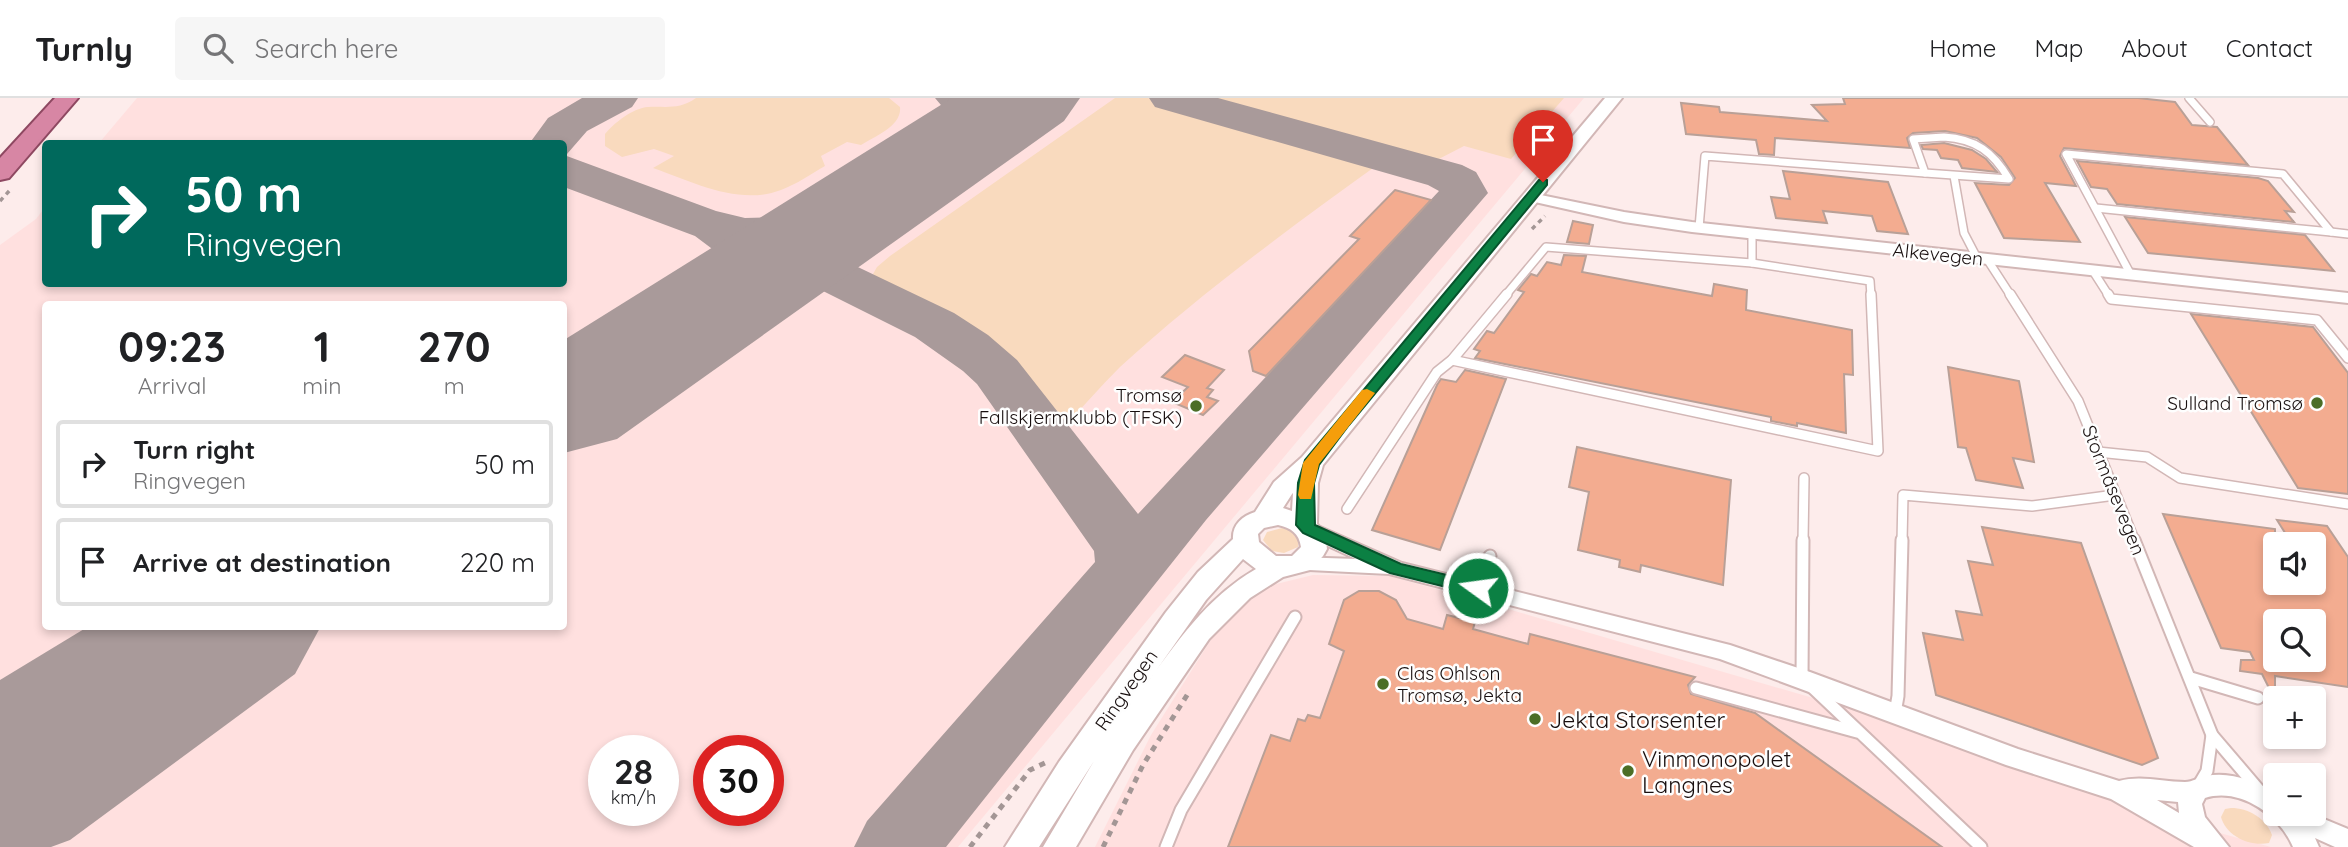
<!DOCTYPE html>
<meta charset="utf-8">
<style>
body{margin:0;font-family:Quicksand,sans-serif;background:#f6f6f6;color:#202124;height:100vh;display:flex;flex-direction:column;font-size:26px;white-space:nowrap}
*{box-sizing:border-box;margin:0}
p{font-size:23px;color:#757577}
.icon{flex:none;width:38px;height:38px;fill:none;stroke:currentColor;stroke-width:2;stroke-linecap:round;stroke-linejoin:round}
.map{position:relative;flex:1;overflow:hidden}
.drawer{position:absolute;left:42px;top:203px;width:525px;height:329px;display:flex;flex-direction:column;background:#fff;border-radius:7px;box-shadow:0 4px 10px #0003}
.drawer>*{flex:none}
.banner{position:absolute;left:42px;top:42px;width:525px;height:147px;border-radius:7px;box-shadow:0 4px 10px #0003;background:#00695c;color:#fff;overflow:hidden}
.tools{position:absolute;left:2263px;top:434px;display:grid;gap:14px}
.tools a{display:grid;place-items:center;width:63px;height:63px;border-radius:7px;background:#fff;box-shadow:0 4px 10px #0003;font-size:35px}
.speed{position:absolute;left:588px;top:637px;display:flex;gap:14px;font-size:35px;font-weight:700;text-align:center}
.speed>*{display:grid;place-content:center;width:91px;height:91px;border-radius:50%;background:#fff;box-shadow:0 4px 10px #0003;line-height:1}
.speed small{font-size:18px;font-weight:400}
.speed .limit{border:10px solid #d22;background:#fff;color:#111}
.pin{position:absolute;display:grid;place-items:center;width:60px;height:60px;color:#fff;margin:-72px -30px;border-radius:50% 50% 50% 0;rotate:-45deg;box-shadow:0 0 7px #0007}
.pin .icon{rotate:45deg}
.me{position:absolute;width:77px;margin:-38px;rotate:284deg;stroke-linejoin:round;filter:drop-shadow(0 0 5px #0008)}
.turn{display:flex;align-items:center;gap:24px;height:147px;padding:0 28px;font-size:32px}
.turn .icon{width:91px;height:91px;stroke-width:2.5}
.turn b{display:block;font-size:49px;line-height:60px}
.eta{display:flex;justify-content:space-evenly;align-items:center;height:119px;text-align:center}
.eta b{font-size:42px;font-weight:700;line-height:49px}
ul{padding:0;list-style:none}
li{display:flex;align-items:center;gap:21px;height:88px;margin:0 14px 10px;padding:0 14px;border:4px solid #e0e0e0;border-radius:7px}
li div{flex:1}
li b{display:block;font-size:26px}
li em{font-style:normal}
header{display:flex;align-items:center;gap:42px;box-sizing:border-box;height:98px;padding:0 35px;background:#fff;border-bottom:2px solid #e0e0e0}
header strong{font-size:33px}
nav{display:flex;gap:38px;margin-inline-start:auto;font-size:24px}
.search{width:490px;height:63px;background:#f6f6f6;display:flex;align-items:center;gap:18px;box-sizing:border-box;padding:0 24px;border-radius:7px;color:#757577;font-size:26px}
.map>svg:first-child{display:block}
.built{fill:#ffe0df;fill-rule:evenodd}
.green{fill:#f9dabe}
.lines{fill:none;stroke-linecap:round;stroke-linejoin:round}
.taxiway{fill:#a99a9a;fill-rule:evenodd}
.runway{fill:#a99a9a;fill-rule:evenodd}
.building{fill:#f3ac90;stroke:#b9a097;stroke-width:2;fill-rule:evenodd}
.service-far2-casing{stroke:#d2b7b6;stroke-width:10}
.service-far1-casing{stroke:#d2b7b6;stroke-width:12}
.service-casing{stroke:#d2b7b6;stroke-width:15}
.minor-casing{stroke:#d2b7b6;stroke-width:4}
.tertiary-casing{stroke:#d2b7b6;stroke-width:4}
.trunk-casing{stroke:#8e4861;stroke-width:4}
.path-far1{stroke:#a39695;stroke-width:3.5;stroke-dasharray:4.5 4.5;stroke-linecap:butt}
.path{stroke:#a39695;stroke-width:5;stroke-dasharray:6 6;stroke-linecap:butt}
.service-far2{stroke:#fff;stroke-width:7}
.service-far1{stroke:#fff;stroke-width:9}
.service{stroke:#fff;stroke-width:11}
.minor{fill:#fff;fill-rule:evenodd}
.tertiary{fill:#fff;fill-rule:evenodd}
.trunk{fill:#d786a4;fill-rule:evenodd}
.route{fill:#0b8043;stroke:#07532c;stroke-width:2}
.slow{fill:#f59e0b}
.poi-dot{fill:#4b6e26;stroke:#fefefe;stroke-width:2.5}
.labels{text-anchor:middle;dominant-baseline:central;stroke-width:5;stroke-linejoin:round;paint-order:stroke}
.street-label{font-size:19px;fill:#180f0f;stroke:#fefefe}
.poi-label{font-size:19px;fill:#180f0f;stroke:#fefefe;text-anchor:end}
.near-poi-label{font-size:23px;fill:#180f0f;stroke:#fefefe;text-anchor:start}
</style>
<header>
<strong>Turnly</strong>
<div class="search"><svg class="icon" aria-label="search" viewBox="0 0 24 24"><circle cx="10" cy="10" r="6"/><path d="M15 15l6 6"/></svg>Search here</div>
<nav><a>Home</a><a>Map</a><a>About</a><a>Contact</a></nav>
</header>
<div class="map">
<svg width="2348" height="749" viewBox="0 0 2348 749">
<rect width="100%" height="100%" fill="#fdeceb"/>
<g class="built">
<path d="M137,0H1584L958,749H0V147L36,121L45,109L46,186H564V46L99,45ZM46,206H564V528H46ZM604,653H663V712H604ZM709,653H768V712H709Z"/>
<polygon points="1313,477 1389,478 1491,506 1854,612 2176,723 2271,749 1095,749 1151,637 1217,532 1264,489"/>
</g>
<g class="green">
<path d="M696,0H889L900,9C902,28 875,38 861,47L847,44L821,58L825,68C811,76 797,86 781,92C739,108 693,84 653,70L674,58L654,51L622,59L605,48V36C614,25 633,10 648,9C667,8 679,12 696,0Z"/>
<path d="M1115,0H1148L1380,65C1292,128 1200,196 1120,269C1100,289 1081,311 1062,331C1042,306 1024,277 1000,255C967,224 919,203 878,184L873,176L877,169L890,158Z"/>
<polygon points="1199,0 1564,0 1511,61 1464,48 1433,64"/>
<polygon points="1282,430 1293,433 1299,440 1298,449 1284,455 1272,453 1263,442 1267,434"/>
<path d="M2231,710C2248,710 2266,720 2272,737L2269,745C2250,749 2226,738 2221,719L2225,711Z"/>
</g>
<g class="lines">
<g class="taxiway">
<polygon points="582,0 638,0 632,9 587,33 567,56 564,57 564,46 529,46 548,20"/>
<path d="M935,0H983L994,22C987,51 970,62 942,55L935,45L950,22L946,13Z"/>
<path d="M1149,0H1218L1462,67L1476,74L1488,95L1206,422L946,749H854L867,723L1095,464L1094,453L977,286L963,273L915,239L807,185L788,162V149L766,151L771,163C756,200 736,230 693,219L685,208L713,177L719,163L715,153L695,138L564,89V57L716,113L745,120L792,119L850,102L867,107L875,117L867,127L852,133L838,152L839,160L954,215L988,237L1017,262L1138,416L1439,93L1428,87L1155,9Z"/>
</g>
<g class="runway">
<polygon points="952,0 1080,0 1064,23 617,341 564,355 564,242"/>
<polygon points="89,528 321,528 295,576 70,742 51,749 0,749 0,582"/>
</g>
</g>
<g class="building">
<polygon points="1843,0 2138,0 2175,4 2192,27 2217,29 2248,67 2064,50 2060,58 2076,88 2045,85 2080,144 2004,140 1975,85 2009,87 2015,80 2001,59 1977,40 1945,33 1913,35 1907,40 1910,50 1775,40 1774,57 1759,56 1756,42 1686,36 1681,5 1719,9 1720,14 1827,23 1812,7 1845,6"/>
<polygon points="1944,45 1972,52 1986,61 1997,74 1962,70 1958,62 1941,60 1937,52 1923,51 1921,47"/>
<polygon points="2077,63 2258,80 2268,83 2294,114 2285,113 2294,124 2117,106 2107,91 2091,89"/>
<polygon points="1783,73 1888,84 1908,136 1877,133 1872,118 1823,113 1827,125 1776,120 1771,99 1790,101"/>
<polygon points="1395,92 1431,102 1266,278 1253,273 1249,253 1359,141 1350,138"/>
<polygon points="2125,119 2305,137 2334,173 2148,155"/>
<polygon points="1573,123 1593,127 1589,146 1567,144"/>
<polygon points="1564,157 1586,158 1582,174 1712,198 1714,186 1747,192 1746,212 1852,232 1853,277 1844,276 1846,335 1797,325 1797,328 1771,323 1771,319 1475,260 1480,253 1474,251 1487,233 1494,235 1524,194 1518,192 1531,176 1537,178 1547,164 1561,167"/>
<polygon points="2191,216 2313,229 2348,275 2348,396 2298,390"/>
<polygon points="1185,257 1224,272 1207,290 1213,292 1207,299 1218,303 1203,317 1172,304 1188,289 1162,279"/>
<polygon points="1948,269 2019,283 2034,364 2013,360 2023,390 1976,382 1966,350 1958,349"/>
<polygon points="1465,272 1506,281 1440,452 1372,432 1437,287 1441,281 1456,284"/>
<polygon points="1577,349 1731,382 1723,487 1641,467 1640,474 1619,469 1620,462 1578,452 1589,394 1569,389"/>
<path d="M2163,416L2275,431V485H2314V446H2292L2277,422L2327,428L2348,459V589L2275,578V602L2262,576L2240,573L2241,562H2254L2250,554L2221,550ZM2275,523H2314V562H2275Z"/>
<polygon points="1982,429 2081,445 2158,660 2142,667 1936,597 1923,535 1963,542 1956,513 1982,517 1968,463 1993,467"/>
<polygon points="1359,493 1379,493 1396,502 1407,521 1443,531 1447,517 1475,524 1473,531 1528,546 1530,536 1695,579 1688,587 1691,596 1755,615 1942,749 1228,749 1271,637 1290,643 1298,621 1305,623 1308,617 1320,620 1344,553 1329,546 1344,502"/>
</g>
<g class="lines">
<g class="service-far2-casing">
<g id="service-far2">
<polyline points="2189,0 2210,24"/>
<path d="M1944,39C1976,41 1993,54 2009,81L1925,75L1913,41Z"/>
<polyline points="1954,78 1964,135 1977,160"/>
<polyline points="2096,110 2331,134"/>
<polyline points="1699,130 1705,58 1925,75"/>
<polyline points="1987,161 2011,198"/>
<polyline points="1752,165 1870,183 1871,198"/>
<polyline points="2093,173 2109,198"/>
<polyline points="2131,177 2066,56 2283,76 2331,134 2348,136"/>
<polyline points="1505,198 1546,149 1752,165 1752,136"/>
</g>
</g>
<g class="service-far1-casing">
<g id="service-far1">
<polyline points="2010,196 2078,303 2135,444"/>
<polyline points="2108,196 2111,201 2317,222 2348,260"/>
<polyline points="1452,262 1878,353 1871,196"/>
<polyline points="2098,354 2147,359 2180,380 2348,406"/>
<polyline points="1347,411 1437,274 1452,262 1507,196"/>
<polyline points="1803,444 1804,380"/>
<polyline points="1902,444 1903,397 2032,408 2115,397"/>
</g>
</g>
<g class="service-casing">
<g id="service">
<polyline points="2134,442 2212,637 2259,692"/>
<polyline points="1478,490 1490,458"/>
<polyline points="1802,580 1803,442"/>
<polyline points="2191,580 2258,600"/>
<polyline points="1696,590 1857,634"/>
<polyline points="1813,590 1981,749"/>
<polyline points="1895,615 1898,598 1902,442"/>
<polyline points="2197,690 2207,673 2212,637"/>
<polyline points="1166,749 1181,712 1295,519"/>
</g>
</g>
<g class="minor-casing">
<g id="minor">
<polygon points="1531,95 1624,114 1692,124 2348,195 2348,205 1692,134 1624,124 1526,102 1524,99 1526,96"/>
<path d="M1309,424L1402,465L1730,547L1810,574L2018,651L2119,683C2141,677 2163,684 2185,684C2193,684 2199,679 2206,678C2230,673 2255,683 2275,695V716H2312L2348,731V749H2335L2315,740L2319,749H2293C2280,718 2241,689 2205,700L2202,706L2205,719L2229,749H2194L2111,701L2006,667L1720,561L1389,476L1289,471L1286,466L1289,461L1296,459L1356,461L1302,436L1299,431L1302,426ZM2157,702L2178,704L2179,715Z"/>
</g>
</g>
<g class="tertiary-casing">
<path id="tertiary" d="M1605,0H1622L1323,367L1318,385L1317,426L1325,436L1327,451L1323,458L1310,472L1283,479L1250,500L1209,541L1133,652L1076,749H1043L1094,663L1039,749H1005L1059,664L1166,514L1198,474L1233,441C1232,427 1242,418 1255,414L1274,384L1302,359ZM1293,395L1292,413L1283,410L1292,396ZM1278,427C1291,430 1299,435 1301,449L1292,458H1276L1259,444L1258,436L1264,430ZM1243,461L1256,471C1206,500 1176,545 1143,591L1206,502Z"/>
</g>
<g class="trunk-casing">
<polygon id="trunk" points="55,0 78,0 9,80 0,82 0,60"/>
</g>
<g class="path-far1">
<polyline points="0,103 11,91"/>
<polyline points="1532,131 1545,118"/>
</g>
<g class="path">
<polyline points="970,749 1030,672 1045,665"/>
<polyline points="1103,749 1143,667 1189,594"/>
</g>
<use href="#service-far2" class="service-far2"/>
<use href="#service-far1" class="service-far1"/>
<use href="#service" class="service"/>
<use href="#minor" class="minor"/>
<use href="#tertiary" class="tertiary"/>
<use href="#trunk" class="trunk"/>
</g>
<polygon class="route" points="1543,81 1547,82 1547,87 1349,327 1319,367 1314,385 1315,427 1401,466 1485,486 1487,490 1485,495 1478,497 1390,475 1303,435 1296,427 1298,385 1305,362 1539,82"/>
<polygon class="slow" points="1367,291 1375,295 1319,366 1311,401 1300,401 1298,397 1303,365 1362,292"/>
<g class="poi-dot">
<circle cx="2317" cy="305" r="7"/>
<circle cx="1196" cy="308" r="7"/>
<circle cx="1383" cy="586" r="7"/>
<circle cx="1535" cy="621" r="7"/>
<circle cx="1628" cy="673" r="7"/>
</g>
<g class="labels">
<g class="street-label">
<text transform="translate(1938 156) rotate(6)">Alkevegen</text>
<text transform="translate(2114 392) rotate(68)">Stormåsevegen</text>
<text transform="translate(1126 592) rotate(-55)">Ringvegen</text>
</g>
<g class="poi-label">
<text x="1182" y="297">Tromsø<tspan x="1182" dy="22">Fallskjermklubb (TFSK)</tspan></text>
<text x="2303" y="305">Sulland Tromsø</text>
<text x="1397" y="575" text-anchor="start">Clas Ohlson<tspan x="1397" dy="22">Tromsø, Jekta</tspan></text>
</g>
<g class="near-poi-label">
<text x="1549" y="621">Jekta Storsenter</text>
<text x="1642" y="660">Vinmonopolet<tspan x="1642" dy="26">Langnes</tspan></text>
</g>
</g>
</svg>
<div class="tools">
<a><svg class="icon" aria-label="sound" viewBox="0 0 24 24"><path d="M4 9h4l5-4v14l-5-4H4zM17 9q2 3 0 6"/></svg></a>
<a><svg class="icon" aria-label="search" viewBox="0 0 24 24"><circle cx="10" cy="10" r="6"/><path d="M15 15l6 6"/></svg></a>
<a>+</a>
<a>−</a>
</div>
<div class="speed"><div>28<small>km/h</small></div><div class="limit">30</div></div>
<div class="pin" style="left:1543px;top:84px;background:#d93025"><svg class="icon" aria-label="arrive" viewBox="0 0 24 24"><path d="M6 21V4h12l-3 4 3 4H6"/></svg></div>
<svg class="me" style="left:1478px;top:490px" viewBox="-20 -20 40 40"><circle r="17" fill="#0b8043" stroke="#fff" stroke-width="3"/><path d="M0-11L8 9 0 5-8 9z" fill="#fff"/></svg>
<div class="banner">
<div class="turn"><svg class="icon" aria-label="right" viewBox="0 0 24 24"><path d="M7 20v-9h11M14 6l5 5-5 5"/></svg><div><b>50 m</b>Ringvegen</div></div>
</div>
<section class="drawer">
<div class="eta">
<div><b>09:23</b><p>Arrival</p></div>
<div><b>1</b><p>min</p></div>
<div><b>270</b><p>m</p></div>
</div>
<ul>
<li><svg class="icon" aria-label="right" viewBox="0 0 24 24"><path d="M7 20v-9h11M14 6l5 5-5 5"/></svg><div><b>Turn right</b><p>Ringvegen</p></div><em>50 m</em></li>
<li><svg class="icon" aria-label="arrive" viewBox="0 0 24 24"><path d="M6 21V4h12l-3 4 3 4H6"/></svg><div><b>Arrive at destination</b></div><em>220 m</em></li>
</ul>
</section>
</div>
